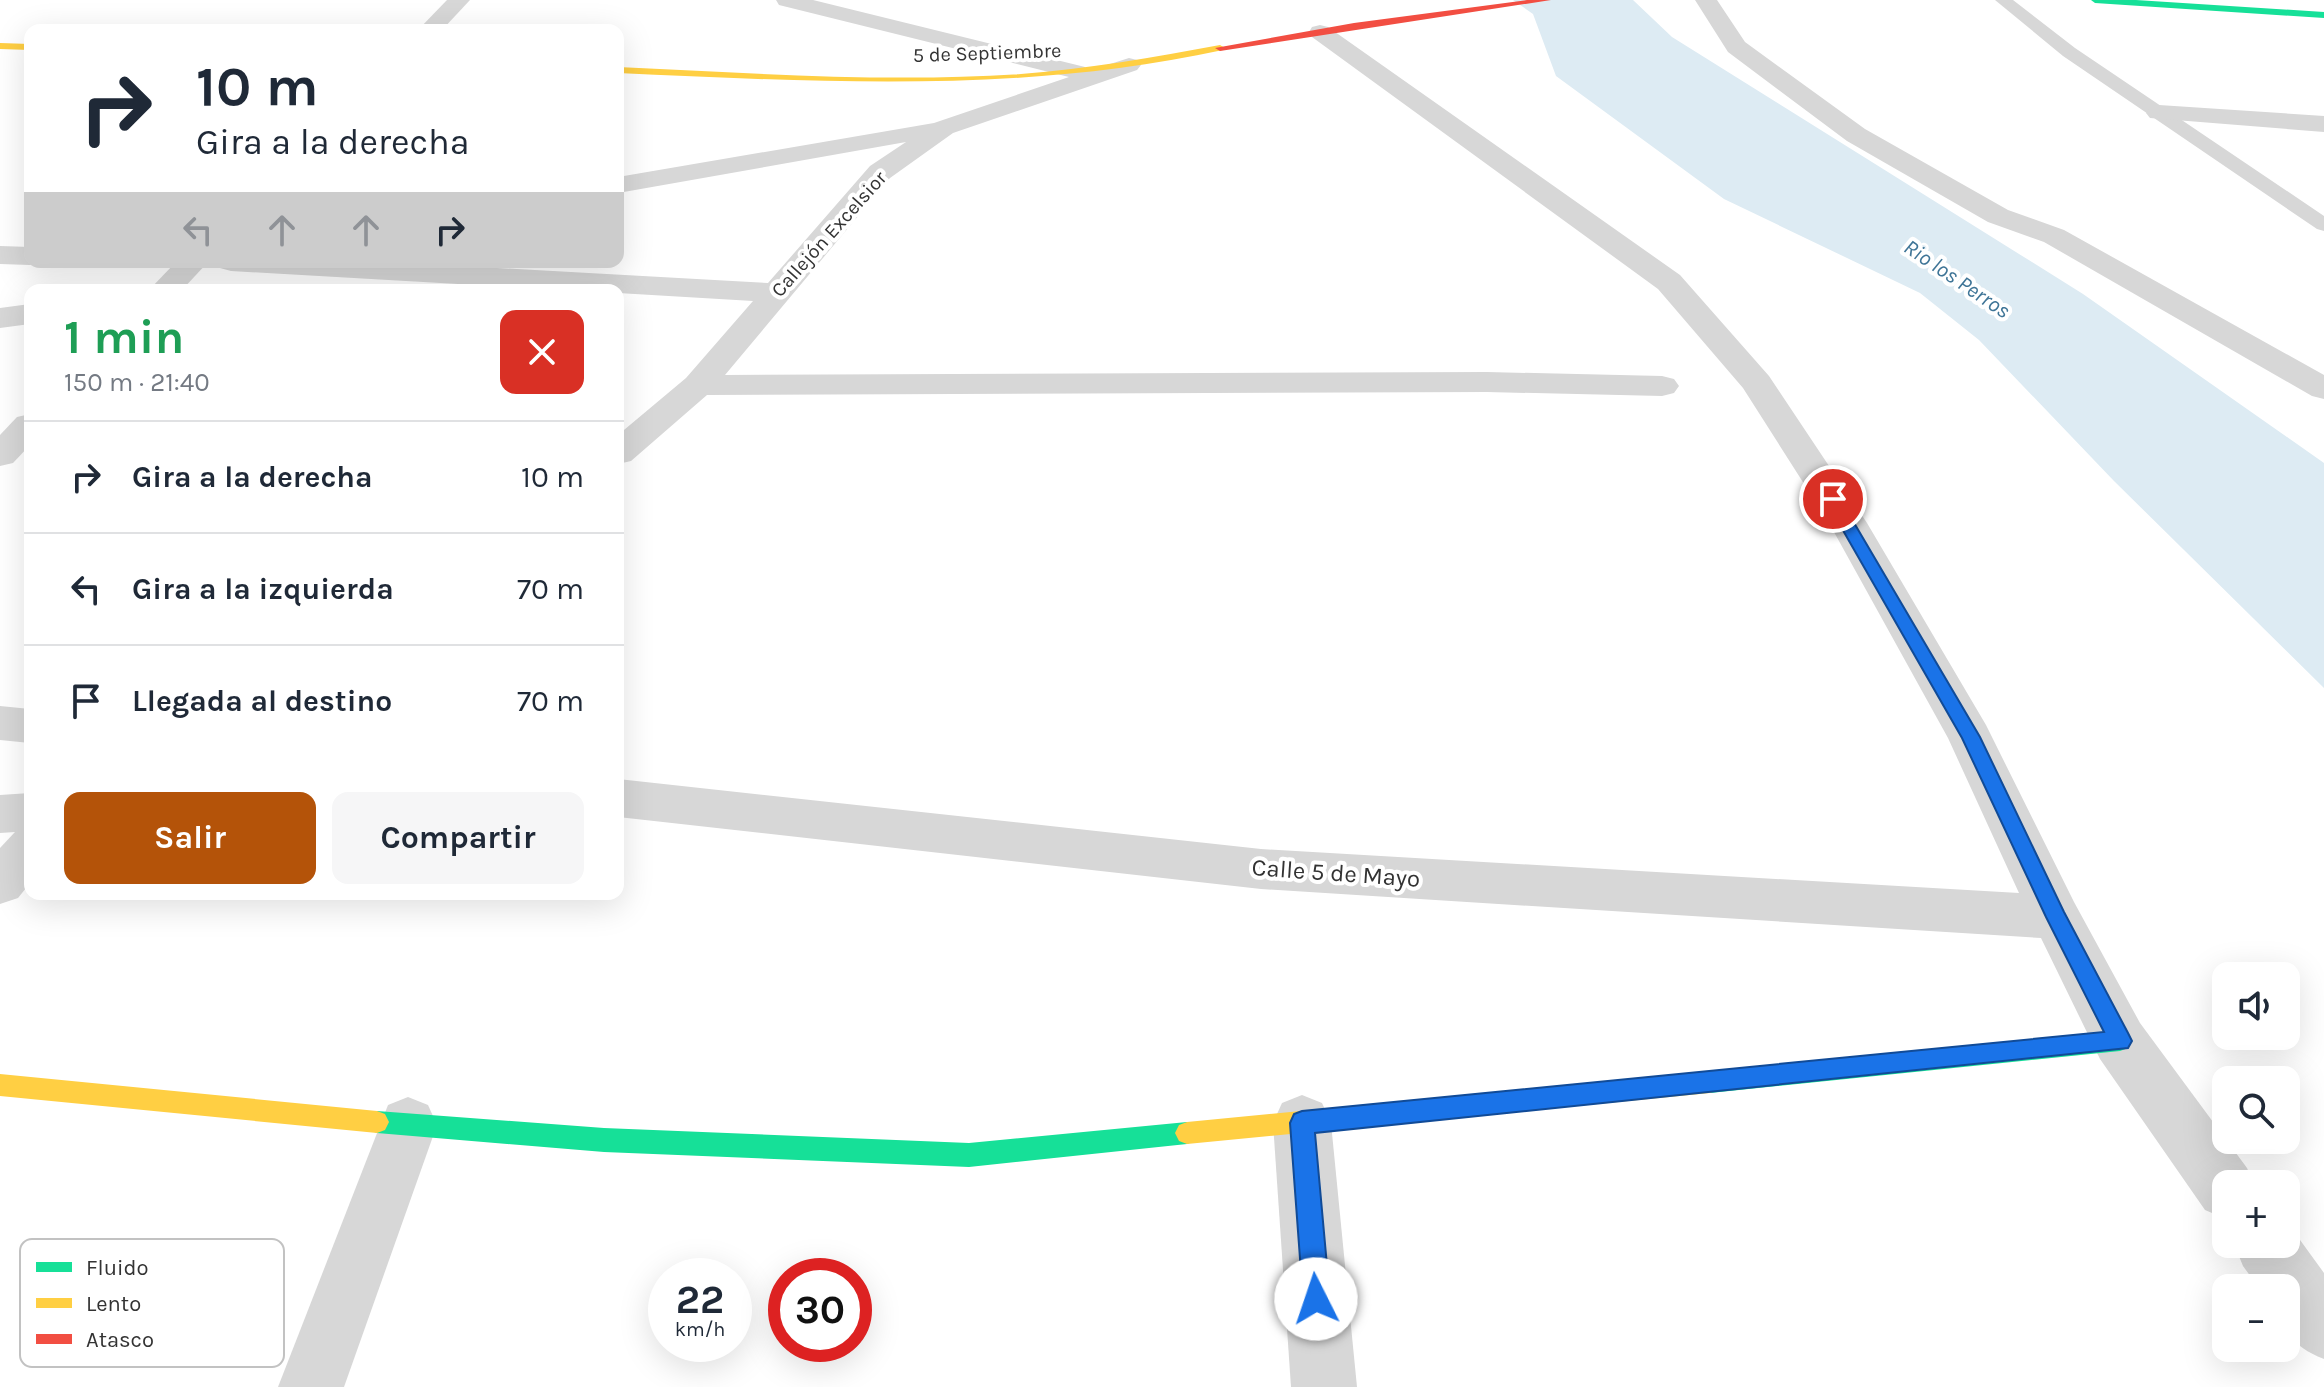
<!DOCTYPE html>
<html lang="es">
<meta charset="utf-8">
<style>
body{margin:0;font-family:Karla,sans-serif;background:#f6f6f7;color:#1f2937;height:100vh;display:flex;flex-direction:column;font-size:30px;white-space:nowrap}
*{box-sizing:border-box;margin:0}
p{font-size:26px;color:#747a83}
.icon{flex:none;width:44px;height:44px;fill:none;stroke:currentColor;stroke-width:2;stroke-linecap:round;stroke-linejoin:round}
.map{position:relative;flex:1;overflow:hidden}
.sheet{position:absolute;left:24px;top:284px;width:600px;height:616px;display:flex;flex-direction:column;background:#fff;border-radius:16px;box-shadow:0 8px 32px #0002}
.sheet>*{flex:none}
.banner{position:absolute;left:24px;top:24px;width:600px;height:244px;border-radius:16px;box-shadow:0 8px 32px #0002;background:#fff;color:#1f2937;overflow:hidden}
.tools{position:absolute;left:2212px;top:962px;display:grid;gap:16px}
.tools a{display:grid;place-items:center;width:88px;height:88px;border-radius:16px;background:#fff;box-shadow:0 8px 32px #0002;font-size:40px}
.speed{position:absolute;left:648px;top:1258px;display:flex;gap:16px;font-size:40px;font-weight:700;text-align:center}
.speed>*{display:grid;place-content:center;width:104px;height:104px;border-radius:50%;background:#fff;box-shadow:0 8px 32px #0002;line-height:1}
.speed small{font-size:20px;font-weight:400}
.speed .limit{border:12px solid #d22;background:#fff;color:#111}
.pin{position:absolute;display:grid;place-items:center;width:68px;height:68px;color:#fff;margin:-34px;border:4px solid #fff;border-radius:50%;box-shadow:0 2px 8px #0007}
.me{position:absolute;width:88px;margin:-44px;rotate:356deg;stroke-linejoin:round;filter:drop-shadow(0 0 6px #0008)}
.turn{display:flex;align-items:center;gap:28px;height:168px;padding:0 40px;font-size:36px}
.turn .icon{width:104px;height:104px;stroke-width:2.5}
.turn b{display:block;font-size:56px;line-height:68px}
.lanes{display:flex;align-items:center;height:76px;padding:0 40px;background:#0003;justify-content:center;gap:40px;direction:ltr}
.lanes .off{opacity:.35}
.round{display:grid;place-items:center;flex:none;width:84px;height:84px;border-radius:16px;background:#f6f6f7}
.summary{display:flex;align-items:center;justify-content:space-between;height:136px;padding:0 40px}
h1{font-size:48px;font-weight:700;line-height:60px;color:#1e9e55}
.primary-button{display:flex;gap:16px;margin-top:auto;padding:16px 40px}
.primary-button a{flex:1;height:92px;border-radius:16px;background:#b45309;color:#fff;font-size:32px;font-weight:700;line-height:92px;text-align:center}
.primary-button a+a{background:#f6f6f7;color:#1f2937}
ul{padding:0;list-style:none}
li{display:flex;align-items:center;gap:24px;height:112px;padding:0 40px;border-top:2px solid #e0e1e3}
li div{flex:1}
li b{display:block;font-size:30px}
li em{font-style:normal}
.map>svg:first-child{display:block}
.water{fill:#ddebf3}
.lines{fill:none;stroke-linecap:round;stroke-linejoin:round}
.lane{fill:#d7d7d7;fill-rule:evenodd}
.street{fill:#d7d7d7;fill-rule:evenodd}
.fast{fill:#16e098;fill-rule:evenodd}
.slow{fill:#ffcf43;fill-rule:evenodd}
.jam{fill:#f24e42;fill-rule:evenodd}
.route{fill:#1a73e8;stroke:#114b97;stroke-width:2}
.labels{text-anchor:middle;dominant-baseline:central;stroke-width:8;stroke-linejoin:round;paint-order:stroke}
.far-street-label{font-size:20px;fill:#333;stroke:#fff}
.far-water-label{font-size:22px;font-style:italic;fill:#3f7597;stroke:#fff}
.street-label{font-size:24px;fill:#333;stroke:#fff}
.key{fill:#fff;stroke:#c2c2c2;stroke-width:2}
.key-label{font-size:22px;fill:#333}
</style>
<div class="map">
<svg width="2324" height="1387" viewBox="0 0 2324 1387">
<rect width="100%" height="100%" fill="#fff"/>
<polygon class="water" points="1513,0 1633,0 1672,37 2083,294 2324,463 2324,688 2114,481 1979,340 1920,293 1724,199 1556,76 1533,14"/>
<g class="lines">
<polygon class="lane" points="1995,0 2013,0 2075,48 2324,216 2324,231 2317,229 2063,56"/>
<g class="street">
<polygon points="447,0 470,0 442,30 418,30"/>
<polygon points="776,0 813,0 1085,67 1088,71 1129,58 1137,60 1141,65 1137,70 953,133 890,178 725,375 1487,372 1662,376 1674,379 1679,386 1674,393 1662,396 1487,392 707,395 631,461 618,464 618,435 686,378 753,301 618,293 618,290 561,290 231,271 220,268 216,262 391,262 768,283 870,166 906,142 618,193 618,177 934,123 1069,77 779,5"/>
<polygon points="1695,0 1717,0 1745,42 1865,129 2008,210 2064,230 2324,375 2324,399 2312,396 2044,242 1988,222 1847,141 1728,52"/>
<polygon points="1320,25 1328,27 1680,275 1769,376 1867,523 1986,725 2074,902 2140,1023 2247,1168 2254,1184 2226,1184 2226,1219 2205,1210 2100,1059 2041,938 1261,889 618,817 618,779 1261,849 2019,893 1948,738 1829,523 1743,388 1658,289 1312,37 1309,32 1312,27"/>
<polygon points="2159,105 2324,116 2324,132 2150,118 2146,113 2150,108"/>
<polygon points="0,246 30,247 30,262 41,262 30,265 0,264"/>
<polygon points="176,262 208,262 182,290 149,290"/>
<polygon points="30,304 30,324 0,328 0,308"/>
<polygon points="30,414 30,445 13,463 0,466 0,435 17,417"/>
<polygon points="0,706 30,709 30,743 0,740"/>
<polygon points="30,793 30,883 18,898 0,904 0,848 15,832 0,833 0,795"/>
<polygon points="1302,1095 1322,1103 1331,1123 1357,1387 1291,1387 1273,1123 1282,1103"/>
<polygon points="408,1097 428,1105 437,1125 344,1387 278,1387 388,1105"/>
<path d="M2287,1222L2324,1273V1359C2284,1343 2286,1328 2286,1288H2259L2243,1266L2234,1244H2286Z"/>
</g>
<g class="fast">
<polygon points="2091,0 2136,0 2324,12 2324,18 2095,3"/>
<polygon points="2120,1031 2128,1034 2131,1041 2128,1048 2120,1051 1710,1093 1702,1090 1698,1082 1702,1074 1710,1071"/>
<polygon points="377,1111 604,1128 969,1143 1187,1122 1195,1125 1199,1133 1195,1141 1187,1144 969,1167 604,1152 377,1133 369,1130 365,1122 369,1114"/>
</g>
<g class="slow">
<polygon points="0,43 30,44 30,50 0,49"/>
<path d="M1220,45L1225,48L1223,50C1021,94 823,82 618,73V67C752,73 887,83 1021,74C1088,69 1154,57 1220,45Z"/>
<polygon points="1710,1071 1718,1074 1722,1082 1718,1090 1710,1093 1187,1144 1179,1141 1175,1133 1179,1125 1187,1122"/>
<polygon points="0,1074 377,1111 385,1114 389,1122 385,1130 377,1133 0,1096"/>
</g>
<polygon class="jam" points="1527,0 1551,0 1220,51 1215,48 1354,23"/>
</g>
<polygon class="route" points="1833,494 1840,499 1980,737 2064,912 2128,1033 2132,1041 2128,1048 1315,1133 1330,1299 1326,1308 1316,1312 1307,1308 1303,1299 1290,1123 1294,1114 1302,1111 2104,1032 2046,917 1962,738 1825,499"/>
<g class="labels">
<g class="far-street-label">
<text transform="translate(987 53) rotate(-2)">5 de Septiembre</text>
<text transform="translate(829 234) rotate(-48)">Callejón Excelsior</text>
</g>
<g class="far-water-label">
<text transform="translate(1957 279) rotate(34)">Rio los Perros</text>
</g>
<g class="street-label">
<text transform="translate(1336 873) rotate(4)">Calle 5 de Mayo</text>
</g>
</g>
<rect x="20" y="1239" width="264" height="128" rx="12" class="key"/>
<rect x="36" y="1262" width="36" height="10" fill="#16e098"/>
<rect x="36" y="1298" width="36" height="10" fill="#ffcf43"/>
<rect x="36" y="1334" width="36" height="10" fill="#f24e42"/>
<g class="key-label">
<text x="86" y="1275">Fluido</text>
<text x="86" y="1311">Lento</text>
<text x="86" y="1347">Atasco</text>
</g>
</svg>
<div class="tools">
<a><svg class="icon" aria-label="sound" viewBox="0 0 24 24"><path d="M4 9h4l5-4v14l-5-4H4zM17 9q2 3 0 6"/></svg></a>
<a><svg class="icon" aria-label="search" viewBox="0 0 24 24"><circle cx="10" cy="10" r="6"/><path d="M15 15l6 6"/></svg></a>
<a>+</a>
<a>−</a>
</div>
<div class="speed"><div>22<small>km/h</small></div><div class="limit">30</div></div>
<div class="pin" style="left:1833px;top:499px;background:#d93025"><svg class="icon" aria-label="arrive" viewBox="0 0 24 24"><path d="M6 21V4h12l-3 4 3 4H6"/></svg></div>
<svg class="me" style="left:1316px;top:1299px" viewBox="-20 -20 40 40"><circle r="19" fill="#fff"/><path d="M0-13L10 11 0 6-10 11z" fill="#1a73e8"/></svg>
<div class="banner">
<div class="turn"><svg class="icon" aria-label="right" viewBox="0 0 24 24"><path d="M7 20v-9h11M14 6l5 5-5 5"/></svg><div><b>10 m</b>Gira a la derecha</div></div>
<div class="lanes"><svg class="icon off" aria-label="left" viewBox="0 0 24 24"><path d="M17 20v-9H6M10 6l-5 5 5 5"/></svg><svg class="icon off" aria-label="ahead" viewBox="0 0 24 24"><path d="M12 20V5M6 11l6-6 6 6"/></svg><svg class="icon off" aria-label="ahead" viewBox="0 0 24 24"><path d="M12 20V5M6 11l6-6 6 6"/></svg><svg class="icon" aria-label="right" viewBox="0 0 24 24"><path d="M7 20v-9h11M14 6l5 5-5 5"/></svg></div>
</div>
<section class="sheet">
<div class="summary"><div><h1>1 min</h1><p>150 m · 21:40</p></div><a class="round" style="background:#d93025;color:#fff"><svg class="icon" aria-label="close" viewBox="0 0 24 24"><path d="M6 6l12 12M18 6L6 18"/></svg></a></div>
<ul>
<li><svg class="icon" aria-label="right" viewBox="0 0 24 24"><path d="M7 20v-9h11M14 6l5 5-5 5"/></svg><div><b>Gira a la derecha</b></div><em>10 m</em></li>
<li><svg class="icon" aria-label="left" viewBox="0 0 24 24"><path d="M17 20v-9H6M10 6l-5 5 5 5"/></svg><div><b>Gira a la izquierda</b></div><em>70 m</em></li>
<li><svg class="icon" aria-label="arrive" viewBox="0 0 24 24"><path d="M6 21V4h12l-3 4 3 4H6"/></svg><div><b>Llegada al destino</b></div><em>70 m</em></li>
</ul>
<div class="primary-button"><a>Salir</a><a>Compartir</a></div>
</section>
</div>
